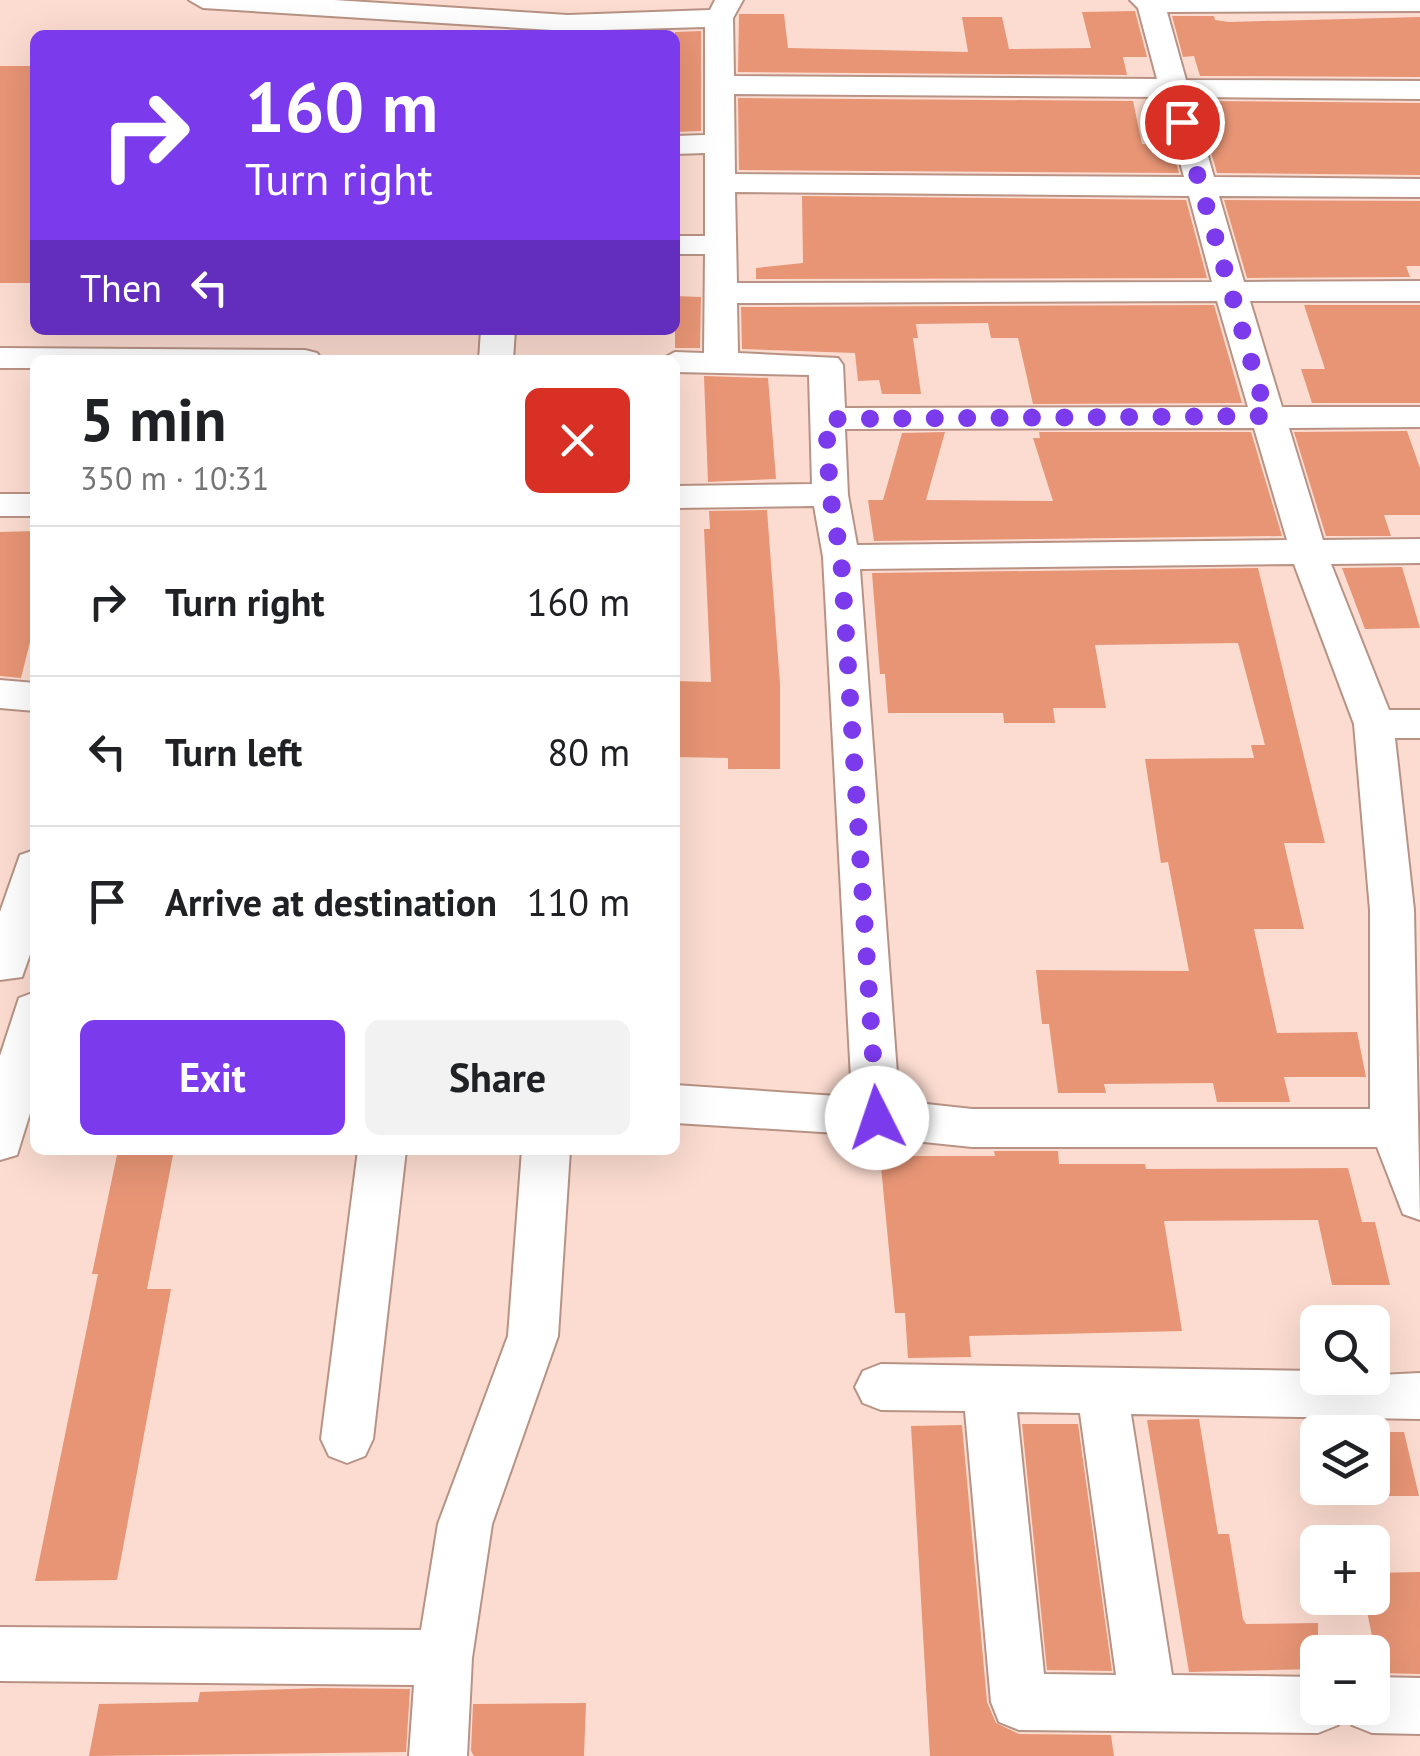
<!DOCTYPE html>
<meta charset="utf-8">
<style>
body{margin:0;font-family:"PT Sans",sans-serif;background:#f2f2f2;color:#202124;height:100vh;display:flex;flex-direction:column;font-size:38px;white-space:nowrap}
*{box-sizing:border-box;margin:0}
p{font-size:32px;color:#757577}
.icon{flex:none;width:55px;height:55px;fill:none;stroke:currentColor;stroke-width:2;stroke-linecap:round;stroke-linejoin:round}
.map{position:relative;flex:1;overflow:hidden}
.sheet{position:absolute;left:30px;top:355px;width:650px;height:800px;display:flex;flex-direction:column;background:#fff;border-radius:15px;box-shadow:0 10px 40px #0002}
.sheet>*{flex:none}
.hud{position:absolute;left:30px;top:30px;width:650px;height:305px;border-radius:15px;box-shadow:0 10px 40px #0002;background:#7c3aed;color:#fff;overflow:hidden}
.tools{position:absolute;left:1300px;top:1305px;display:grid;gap:20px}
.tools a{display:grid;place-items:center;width:90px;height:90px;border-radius:15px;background:#fff;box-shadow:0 10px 40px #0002;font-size:50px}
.pin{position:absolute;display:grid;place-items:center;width:85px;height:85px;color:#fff;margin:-42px;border:5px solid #fff;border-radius:50%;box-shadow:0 2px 10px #0007}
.me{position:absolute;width:110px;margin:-55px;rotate:356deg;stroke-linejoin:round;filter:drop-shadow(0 0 8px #0008)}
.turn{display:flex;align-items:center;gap:35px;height:210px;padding:0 50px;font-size:45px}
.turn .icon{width:130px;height:130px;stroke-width:2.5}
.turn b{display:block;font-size:70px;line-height:85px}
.then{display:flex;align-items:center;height:95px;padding:0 50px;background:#0003;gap:20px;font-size:38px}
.round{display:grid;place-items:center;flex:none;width:105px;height:105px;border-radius:15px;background:#f2f2f2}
.head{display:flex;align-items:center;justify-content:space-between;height:170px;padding:0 50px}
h1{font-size:60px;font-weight:600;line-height:75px}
.primary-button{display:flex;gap:20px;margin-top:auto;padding:20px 50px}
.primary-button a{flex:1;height:115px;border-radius:15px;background:#7c3aed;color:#fff;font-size:40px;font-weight:600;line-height:115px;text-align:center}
.primary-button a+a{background:#f2f2f2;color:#202124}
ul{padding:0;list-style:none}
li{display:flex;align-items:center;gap:30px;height:150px;padding:0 50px;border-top:2px solid #e0e0e0}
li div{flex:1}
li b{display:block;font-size:38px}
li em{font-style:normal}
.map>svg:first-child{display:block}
.building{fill:#e79575}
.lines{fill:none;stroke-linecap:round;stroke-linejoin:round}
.street-casing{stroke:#b89385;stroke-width:4}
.street{fill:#fff;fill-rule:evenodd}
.route{stroke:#7c3aed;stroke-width:18;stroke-dasharray:0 32.4}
</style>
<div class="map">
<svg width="1420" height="1756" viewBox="0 0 1420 1756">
<rect width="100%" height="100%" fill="#fcdcd0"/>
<g class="building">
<polygon points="1135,11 1147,57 1123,57 1127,75 738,72 739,14 784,14 788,48 968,52 962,17 1002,17 1009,49 1091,48 1082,12"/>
<polygon points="1172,16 1214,16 1215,20 1229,22 1420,17 1420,77 1200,76 1194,56 1183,57"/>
<polygon points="701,31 701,131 675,132 675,32"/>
<rect x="0" y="66" width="35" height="217"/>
<polygon points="738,98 1133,101 1142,144 1171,145 1179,173 739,170"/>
<polygon points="1208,101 1420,103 1420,175 1217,173 1209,145 1219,145"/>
<polygon points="802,196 1186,200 1207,278 756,279 756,268 803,263"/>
<polygon points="1224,200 1420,201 1420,266 1406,266 1410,277 1247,278"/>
<polygon points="675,296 701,297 700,348 675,348"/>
<polygon points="1214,305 1242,403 1033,404 1018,338 991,338 988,323 916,324 918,338 913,338 921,394 882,394 879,380 858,381 855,353 742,349 741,307"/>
<polygon points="1304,305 1420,305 1420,403 1312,403 1301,369 1325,369"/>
<polygon points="704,376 768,378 776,479 708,482"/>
<polygon points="1407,431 1420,468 1420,515 1384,515 1391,536 1326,536 1294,432"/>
<polygon points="945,432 926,500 1053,501 1033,438 1040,438 1039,432 1251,432 1282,536 874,541 868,500 883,500 902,433"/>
<polygon points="767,510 780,684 780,769 728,769 728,758 675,757 675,681 711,682 704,529 710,529 709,511"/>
<polygon points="35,531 35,622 21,678 0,676 0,532"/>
<polygon points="1402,567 1420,628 1365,629 1342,568"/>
<polygon points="1258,568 1325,843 1284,843 1304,929 1254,929 1277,1033 1357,1032 1366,1077 1284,1077 1290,1102 1217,1102 1213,1083 1104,1084 1106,1093 1058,1093 1049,1024 1042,1024 1036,970 1189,971 1168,862 1161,863 1145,759 1254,758 1251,745 1265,745 1238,643 1095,645 1106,708 1053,708 1055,723 1004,723 1003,713 888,713 885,674 880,674 872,573"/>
<polygon points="118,1150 174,1150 147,1289 171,1289 117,1580 35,1581 98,1274 92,1274"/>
<polygon points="994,1151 1058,1151 1059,1164 1145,1164 1146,1169 1348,1168 1362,1222 1375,1222 1390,1285 1332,1285 1318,1220 1164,1221 1182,1331 969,1336 971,1357 908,1358 905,1313 895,1313 880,1156 995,1156"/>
<polygon points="1199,1419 1218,1534 1229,1534 1243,1619 1246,1624 1318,1623 1318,1669 1189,1672 1147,1420"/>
<polygon points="1022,1424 1078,1424 1112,1671 1047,1670"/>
<polygon points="962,1425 987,1702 996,1723 1019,1734 1111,1735 1114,1756 930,1756 911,1426"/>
<polygon points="1344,1432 1404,1432 1419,1496 1358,1496 1356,1488 1372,1488 1372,1432"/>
<polygon points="1420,1572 1420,1674 1380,1673 1364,1598 1372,1598 1372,1573"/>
<polygon points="320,1688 410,1689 406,1752 89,1756 99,1704 198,1702 200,1692"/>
<polygon points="586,1703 584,1756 474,1756 471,1751 473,1704"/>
</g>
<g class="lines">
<g class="street-casing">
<g id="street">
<path d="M189,0H334L568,15L710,10L715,0H743L733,18L734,76L1157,79L1138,8L1130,0H1420V11L1167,12L1186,80L1420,81V99L1191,97L1214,177L1420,179V197L1219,196L1244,282L1420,281V301H1250L1282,407H1420V427L1289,428L1323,540L1420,539V563L1331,564L1389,710H1420V738H1395L1414,910L1420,1220L1403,1214L1377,1147H972L837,1133L675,1123V1085L852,1097L823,557L814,506L675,508V486L812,484L809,375L675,372V360H660L675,352L704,353L705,254H675V236H705V153L675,154V136L705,135V27L568,31L203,8ZM734,94L1162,97L1184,177L735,174ZM735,192L1189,196L1212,282L737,283ZM1217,301L1248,407L845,408L843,365L838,358L738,353L737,303ZM1254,428L1287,540L857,545L848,495L845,429ZM1294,564L1354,724L1370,910V1109H972L899,1101L860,569Z"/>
<polygon points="481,330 515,330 513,360 479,360"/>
<polygon points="0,348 305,350 317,353 322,360 35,360 35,368 0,368"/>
<rect x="0" y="494" width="35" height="22"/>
<polygon points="0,680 35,683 35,711 0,708"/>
<polygon points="35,850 35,940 22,977 0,980 0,912 20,855"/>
<polygon points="35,992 35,1097 17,1155 0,1160 0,1056 19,998"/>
<polygon points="358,1150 406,1150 373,1439 365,1456 347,1463 329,1456 321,1439"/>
<polygon points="522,1150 570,1150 558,1336 492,1524 472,1658 467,1756 409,1756 414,1685 0,1681 0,1627 421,1630 438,1524 508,1336"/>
<path d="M881,1364L1318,1371V1378L1420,1373V1419L1131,1414L1172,1675L1318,1677V1708H1372V1677L1420,1678V1734L1372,1733L1352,1725L1345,1708L1338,1725L1318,1733L1019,1730L999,1722L991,1702L965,1411L881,1410L863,1403L855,1387L863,1371ZM1017,1412L1080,1413L1116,1675L1044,1674Z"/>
</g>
</g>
<use href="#street" class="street"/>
</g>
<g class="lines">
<polyline class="route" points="877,1118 841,557 830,495 826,419 1267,416 1182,122"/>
</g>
</svg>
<div class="tools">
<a><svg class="icon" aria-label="search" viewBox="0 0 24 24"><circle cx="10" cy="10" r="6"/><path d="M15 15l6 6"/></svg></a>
<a><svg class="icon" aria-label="layers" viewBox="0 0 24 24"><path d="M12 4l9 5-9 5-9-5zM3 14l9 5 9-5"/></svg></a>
<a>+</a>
<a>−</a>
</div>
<div class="pin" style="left:1182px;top:122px;background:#d93025"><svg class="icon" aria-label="arrive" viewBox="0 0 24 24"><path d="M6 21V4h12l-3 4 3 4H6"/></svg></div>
<svg class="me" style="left:877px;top:1118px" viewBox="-20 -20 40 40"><circle r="19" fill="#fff"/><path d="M0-13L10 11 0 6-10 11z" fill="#7c3aed"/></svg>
<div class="hud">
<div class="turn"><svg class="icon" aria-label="right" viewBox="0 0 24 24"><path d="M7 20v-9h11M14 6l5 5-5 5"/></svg><div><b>160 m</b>Turn right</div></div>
<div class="then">Then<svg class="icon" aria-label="left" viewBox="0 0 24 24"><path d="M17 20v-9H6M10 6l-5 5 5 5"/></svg></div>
</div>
<section class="sheet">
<div class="head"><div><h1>5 min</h1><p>350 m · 10:31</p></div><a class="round" style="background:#d93025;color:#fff"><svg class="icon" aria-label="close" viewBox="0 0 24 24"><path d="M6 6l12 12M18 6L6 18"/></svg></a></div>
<ul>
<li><svg class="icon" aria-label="right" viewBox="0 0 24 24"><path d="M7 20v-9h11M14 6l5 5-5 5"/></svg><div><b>Turn right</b></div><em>160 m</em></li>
<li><svg class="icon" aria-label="left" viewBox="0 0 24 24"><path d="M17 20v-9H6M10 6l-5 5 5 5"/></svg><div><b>Turn left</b></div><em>80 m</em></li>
<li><svg class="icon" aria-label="arrive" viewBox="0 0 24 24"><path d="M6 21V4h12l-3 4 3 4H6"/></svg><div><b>Arrive at destination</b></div><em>110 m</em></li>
</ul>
<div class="primary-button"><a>Exit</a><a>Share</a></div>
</section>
</div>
